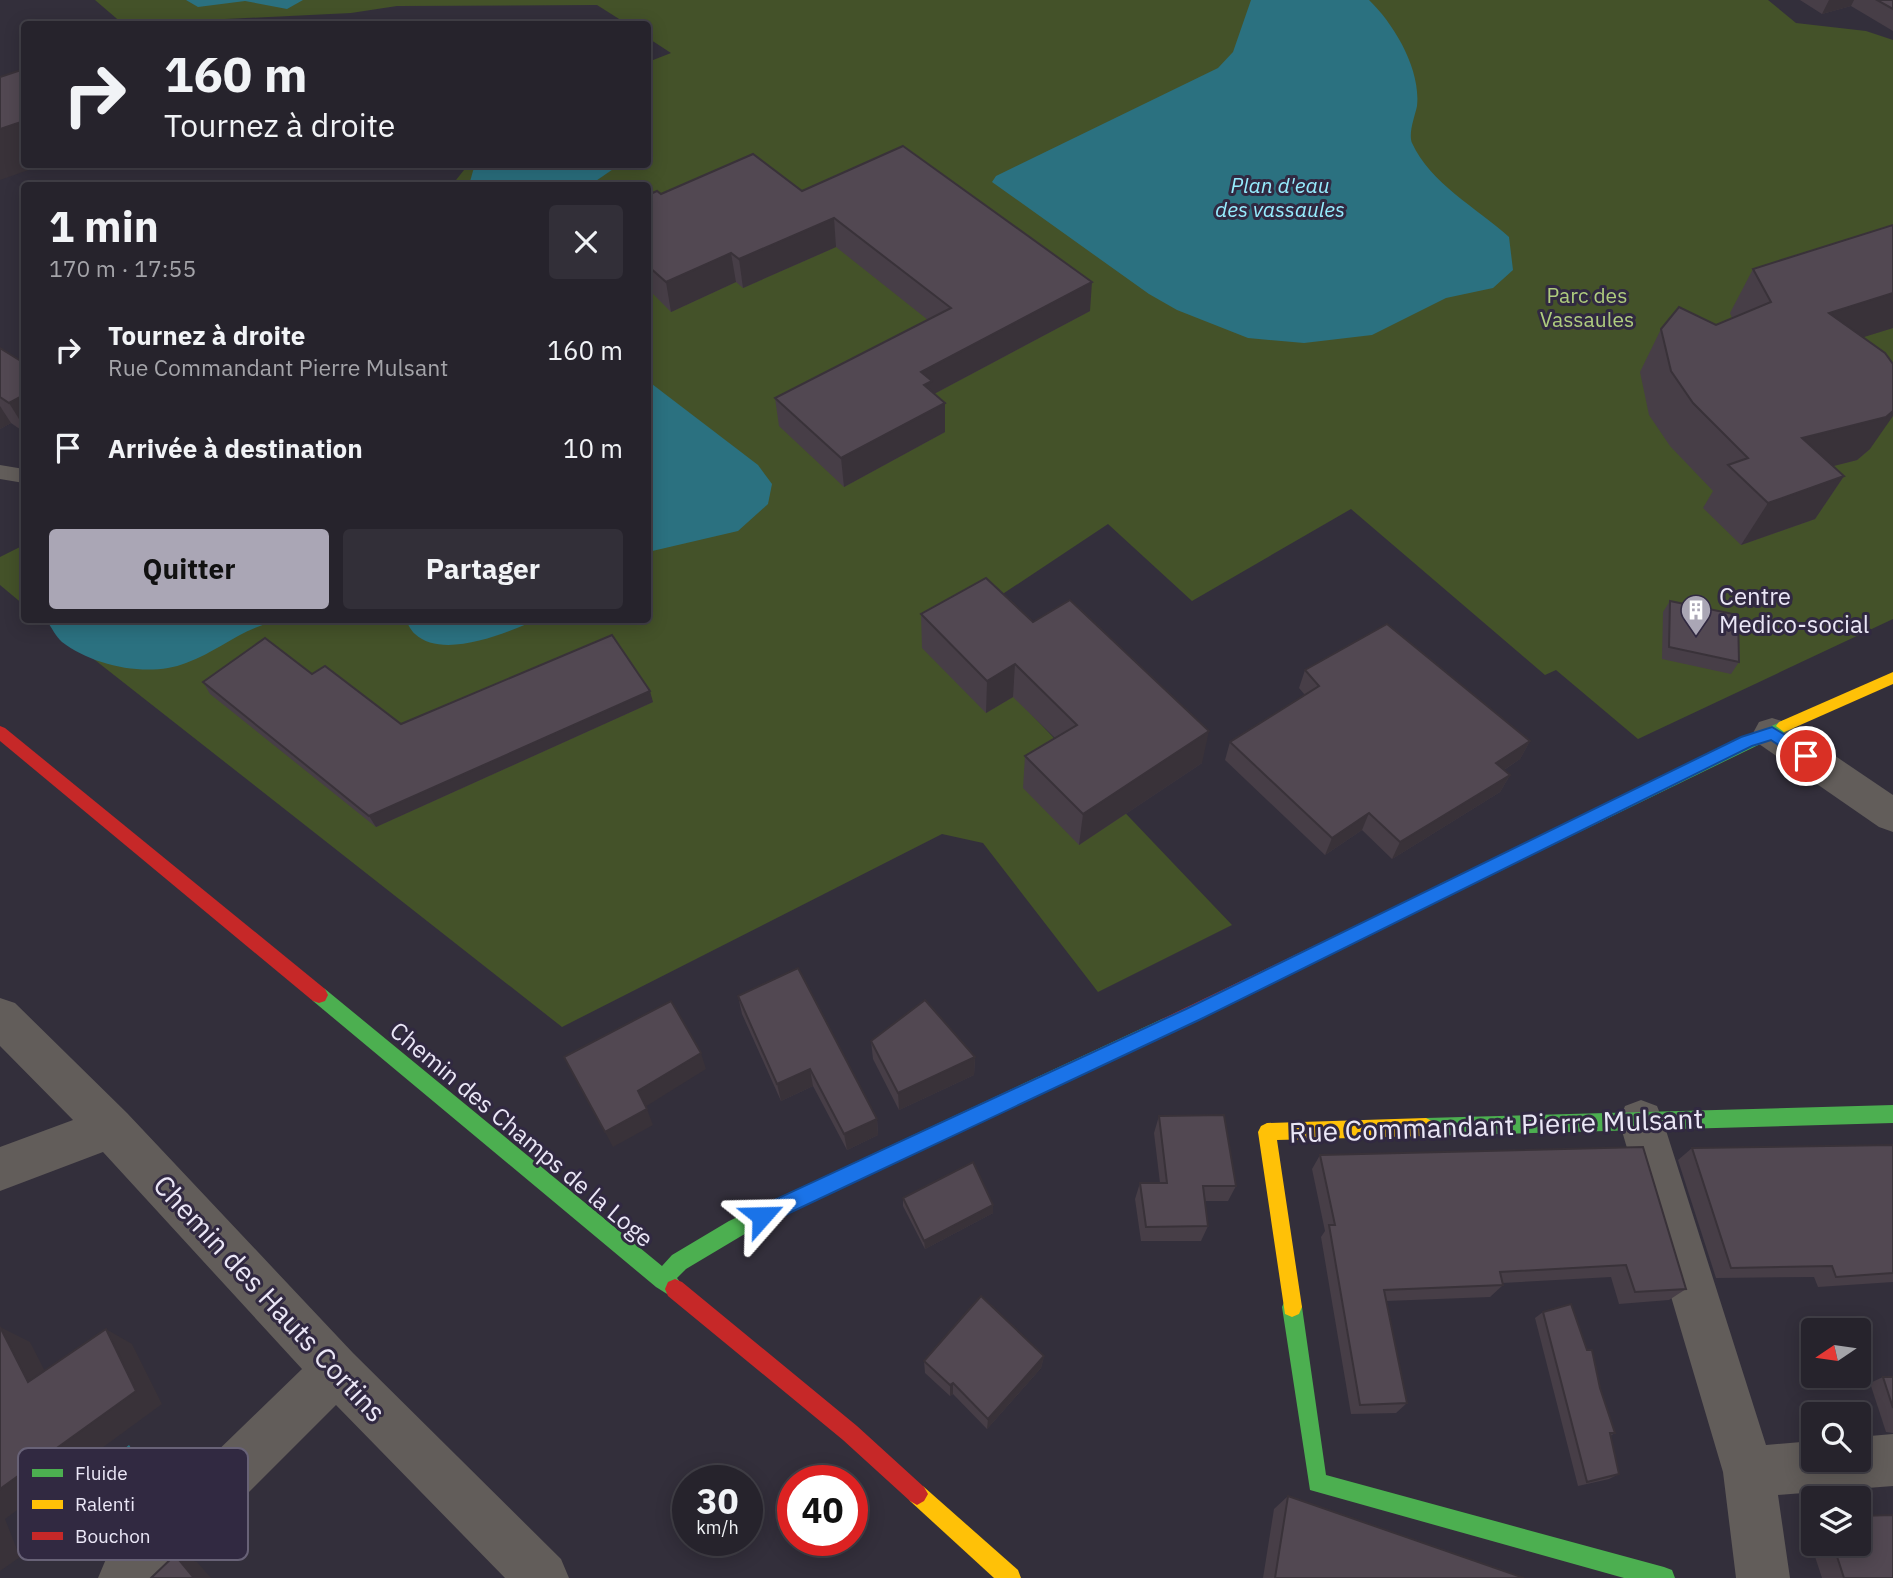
<!DOCTYPE html>
<html lang="fr">
<meta charset="utf-8">
<style>
body{margin:0;font-family:"IBM Plex Sans",sans-serif;background:#322f38;color:#f1f3f6;height:100vh;display:flex;flex-direction:column;font-size:26px;white-space:nowrap}
*{box-sizing:border-box;margin:0}
p{font-size:23px;color:#a4a4a9}
.icon{flex:none;width:38px;height:38px;fill:none;stroke:currentColor;stroke-width:2;stroke-linecap:round;stroke-linejoin:round}
.map{position:relative;flex:1;overflow:hidden}
.details{position:absolute;left:21px;top:182px;width:630px;height:441px;display:flex;flex-direction:column;background:#26232c;border-radius:7px;box-shadow:0 4px 18px #0003,0 0 0 2px #424048}
.details>*{flex:none}
.top-card{position:absolute;left:21px;top:21px;width:630px;height:147px;border-radius:7px;box-shadow:0 4px 18px #0003,0 0 0 2px #424048;background:#26232c;color:#f1f3f6;overflow:hidden}
.needle{width:46px;rotate:257deg}
.tools{position:absolute;left:1801px;top:1318px;display:grid;gap:14px}
.tools a{display:grid;place-items:center;width:70px;height:70px;border-radius:7px;background:#26232c;box-shadow:0 4px 18px #0003,0 0 0 2px #424048;font-size:35px}
.speed{position:absolute;left:672px;top:1465px;display:flex;gap:14px;font-size:35px;font-weight:700;text-align:center}
.speed>*{display:grid;place-content:center;width:91px;height:91px;border-radius:50%;background:#26232c;box-shadow:0 4px 18px #0003,0 0 0 2px #424048;line-height:1}
.speed small{font-size:18px;font-weight:400}
.speed .limit{border:10px solid #d22;background:#fff;color:#111}
.pin{position:absolute;display:grid;place-items:center;width:60px;height:60px;color:#fff;margin:-30px;border:4px solid #fff;border-radius:50%;box-shadow:0 2px 7px #0007}
.me{position:absolute;width:77px;margin:-38px;rotate:65deg;stroke-linejoin:round;filter:drop-shadow(0 0 5px #0008)}
.turn{display:flex;align-items:center;gap:24px;height:147px;padding:0 28px;font-size:32px}
.turn .icon{width:91px;height:91px;stroke-width:2.5}
.turn b{display:block;font-size:49px;line-height:60px}
.round{display:grid;place-items:center;flex:none;width:74px;height:74px;border-radius:7px;background:#322f38}
.overview{display:flex;align-items:center;justify-content:space-between;height:119px;padding:0 28px}
h1{font-size:42px;font-weight:800;line-height:52px}
.action{display:flex;gap:14px;margin-top:auto;padding:14px 28px}
.action a{flex:1;height:80px;border-radius:7px;background:#aaa6b5;color:#111;font-size:28px;font-weight:800;line-height:80px;text-align:center}
.action a+a{background:#322f38;color:#f1f3f6}
ul{padding:0;list-style:none}
li{display:flex;align-items:center;gap:21px;height:98px;padding:0 28px}
li div{flex:1}
li b{display:block;font-size:26px}
li em{font-style:normal}
.map>svg:first-child{display:block}
.green{fill:#445229}
.water{fill:#2b7180}
.lines{fill:none;stroke-linecap:round;stroke-linejoin:round}
.lane{fill:#625d5a;fill-rule:evenodd}
.street{fill:#625d5a;fill-rule:evenodd}
.fast{fill:#4caf50;fill-rule:evenodd}
.slow{fill:#ffc107;fill-rule:evenodd}
.jam{fill:#c62828;fill-rule:evenodd}
.wall{fill:#473e47}
.shaded-wall{fill:#393239}
.building{fill:#524852;stroke:#393239;stroke-width:2}
.route{fill:#1a73e8;stroke:#114b97;stroke-width:2}
.labels{text-anchor:middle;dominant-baseline:central;stroke-width:6;stroke-linejoin:round;paint-order:stroke}
.far-water-label{font-size:21px;font-style:italic;fill:#96ecfe;stroke:#312941}
.far-park-label{font-size:21px;fill:#afcc7e;stroke:#312941}
.poi-label{font-size:24px;fill:#eae6f6;stroke:#312941;text-anchor:start}
.street-label{font-size:24px;fill:#eae6f6;stroke:#312941}
.near-street-label{font-size:28px;fill:#eae6f6;stroke:#312941}
.key{fill:#312941;stroke:#686277;stroke-width:2}
.key-label{font-size:19px;fill:#eae6f6}
</style>
<div class="map">
<svg width="1893" height="1578" viewBox="0 0 1893 1578">
<rect width="100%" height="100%" fill="#332f3b"/>
<g class="green">
<polygon points="95,0 1768,0 1796,23 1866,31 1893,40 1893,619 1638,739 1556,670 1545,675 1351,509 1192,601 1108,524 950,629 1232,925 1098,992 983,843 942,834 562,1027 44,620 648,620 648,186 452,185 468,165 648,164 648,62 671,53 648,38 648,24 627,24 597,5 397,6 351,13 123,24"/>
<polygon points="24,545 24,605 0,585 0,557"/>
</g>
<g class="water">
<polygon points="186,0 303,0 287,9 245,1 198,7"/>
<path d="M1251,0H1369C1394,24 1421,69 1417,106C1415,116 1408,133 1412,143C1430,183 1477,208 1509,237L1513,270L1493,288L1446,298L1372,335L1304,343L1248,338L1177,310L1149,294L992,182L996,176L1218,68L1233,52Z"/>
<polygon points="475,164 619,164 619,165 590,185 469,185"/>
<polygon points="648,381 758,465 772,484 768,504 738,531 648,552"/>
<path d="M46,620H280C239,629 221,650 186,663C149,678 93,666 62,642C56,637 51,626 46,620Z"/>
<path d="M406,620H536C506,633 443,660 415,634C411,631 408,624 406,620Z"/>
<polygon points="129,1445 147,1471 71,1537 53,1507"/>
</g>
<g class="lines">
<polygon class="lane" points="0,465 24,469 24,483 0,479"/>
<g class="street">
<polygon points="1772,718 1785,722 1893,795 1893,832 1879,827 1759,744 1753,733 1759,722"/>
<polygon points="0,998 15,1003 127,1113 353,1353 561,1559 569,1578 505,1578 336,1405 163,1578 98,1578 106,1559 302,1369 103,1152 0,1191 0,1147 73,1120 0,1046"/>
<polygon points="1641,1100 1657,1106 1663,1121 1766,1445 1813,1441 1813,1460 1858,1460 1858,1437 1893,1434 1893,1486 1778,1495 1790,1578 1736,1578 1723,1472 1619,1121 1625,1106"/>
</g>
<g class="fast">
<polygon points="1784,720 1792,726 1789,730 1452,894 1446,896 1440,894 1438,889 1440,884"/>
<polygon points="319,987 325,989 662,1266 672,1255 729,1221 1162,1019 1168,1017 1174,1019 1177,1025 1174,1031 743,1235 686,1269 677,1278 685,1289 682,1296 675,1299 656,1287 313,1001 310,995 313,989"/>
<polygon points="1893,1105 1893,1123 1426,1136 1420,1133 1417,1127 1420,1121 1426,1118"/>
<polygon points="1292,1297 1299,1300 1302,1307 1326,1475 1664,1567 1672,1570 1675,1578 1624,1578 1310,1490 1282,1307 1285,1300"/>
</g>
<g class="slow">
<polygon points="1893,672 1893,684 1789,730 1784,732 1776,726 1779,722"/>
<polygon points="1426,1118 1432,1121 1435,1127 1432,1133 1426,1136 1277,1140 1302,1307 1299,1314 1292,1317 1285,1314 1258,1132 1261,1126 1267,1123"/>
<polygon points="917,1483 924,1487 1018,1570 1021,1578 994,1578 910,1501 906,1494 910,1487"/>
</g>
<g class="jam">
<polygon points="0,726 5,728 325,989 328,995 325,1001 319,1003 313,1001 0,741"/>
<polygon points="1446,882 1452,884 1454,889 1452,894 1174,1031 1168,1033 1162,1031 1159,1025 1162,1019"/>
<polygon points="675,1279 682,1282 857,1426 924,1487 928,1494 924,1501 917,1505 910,1501 843,1440 668,1296 665,1289 668,1282"/>
</g>
</g>
<g class="wall">
<polygon points="1800,0 1893,0 1893,31 1851,6 1822,14"/>
<polygon points="802,191 1090,311 934,394 945,403 945,432 844,487 779,426 775,398 928,320 836,247 743,288 736,282 671,312 652,293 648,295 648,195 661,194"/>
<polygon points="1753,269 1893,328 1862,337 1870,449 1857,460 1833,466 1844,476 1815,519 1741,545 1703,508 1713,491 1670,446 1649,415 1640,372 1661,329 1716,325 1732,318 1730,313"/>
<polygon points="0,348 24,363 24,432 11,423 0,429"/>
<polygon points="1670,601 1739,662 1731,674 1662,659 1663,612"/>
<polygon points="921,614 1033,622 1202,763 1079,845 1023,788 1025,756 1055,738 1013,697 986,713 922,648"/>
<polygon points="1305,670 1530,741 1520,759 1504,770 1510,775 1500,792 1392,859 1362,830 1325,855 1225,760 1230,742 1305,695 1299,688"/>
<polygon points="312,674 401,724 653,702 376,827 210,694 203,682"/>
<polygon points="738,996 877,1119 878,1135 847,1150 813,1086 781,1101 742,1014"/>
<polygon points="871,1041 975,1057 974,1075 899,1110 873,1059"/>
<polygon points="1159,1116 1236,1186 1228,1201 1205,1201 1208,1226 1201,1241 1141,1241 1135,1199 1140,1183 1160,1183 1154,1133"/>
<polygon points="1893,1145 1893,1282 1818,1287 1814,1277 1716,1278 1678,1160 1692,1148"/>
<polygon points="1643,1147 1686,1289 1669,1300 1619,1304 1611,1277 1502,1283 1503,1285 1490,1297 1386,1301 1407,1403 1396,1413 1351,1414 1321,1237 1325,1231 1312,1169 1320,1155"/>
<polygon points="903,1198 993,1213 925,1249 903,1206"/>
<polygon points="1543,1312 1600,1388 1615,1433 1610,1436 1619,1474 1609,1479 1578,1486 1535,1318"/>
<polygon points="1044,1356 1041,1368 987,1429 953,1394 950,1396 925,1373 924,1361"/>
<polygon points="1883,1377 1893,1377 1893,1433 1886,1432 1870,1383"/>
<polygon points="1288,1496 1524,1578 1263,1578 1274,1509"/>
<polygon points="1813,1520 1813,1544 1858,1544 1893,1578 1822,1578 1804,1523"/>
</g>
<g class="shaded-wall">
<polygon points="1829,0 1854,0 1851,6 1822,14"/>
<polygon points="24,121 24,164 46,164 0,180 0,129"/>
<polygon points="96,164 106,164 97,167"/>
<polygon points="834,218 836,247 743,288 739,259"/>
<polygon points="731,253 736,282 671,312 666,282"/>
<polygon points="648,272 652,293 648,295"/>
<polygon points="1092,282 1090,311 932,395 945,403 945,432 844,487 841,458 921,372"/>
<polygon points="1893,293 1893,328 1803,356 1829,313"/>
<polygon points="24,395 24,427 9,403"/>
<polygon points="0,406 11,423 0,429"/>
<polygon points="1893,411 1893,416 1870,449 1857,460 1775,481 1802,438"/>
<polygon points="1844,476 1815,519 1741,545 1768,503"/>
<polygon points="1015,664 1013,697 986,713 987,681"/>
<polygon points="650,691 653,702 376,827 369,816"/>
<polygon points="1209,731 1202,763 1079,845 1083,814"/>
<polygon points="1530,741 1520,759 1487,781 1496,763"/>
<polygon points="1510,775 1500,792 1392,859 1400,842"/>
<polygon points="1369,813 1362,830 1325,855 1332,838"/>
<polygon points="701,1053 706,1069 645,1107 638,1091"/>
<polygon points="975,1057 974,1075 899,1110 898,1093"/>
<polygon points="810,1069 813,1086 781,1101 777,1084"/>
<polygon points="647,1109 653,1125 613,1147 605,1132"/>
<polygon points="877,1119 878,1135 847,1150 844,1134"/>
<polygon points="993,1205 993,1213 925,1249 924,1241"/>
<polygon points="0,1327 30,1342 57,1395 28,1382"/>
<polygon points="106,1329 132,1344 162,1404 5,1519 20,1557 0,1571 0,1489"/>
<polygon points="1044,1356 1041,1368 987,1429 988,1419"/>
<polygon points="953,1383 953,1394 950,1396 950,1385"/>
<polygon points="175,1555 197,1562 211,1578 194,1578"/>
</g>
<g class="building">
<polygon points="1877,0 1893,0 1893,9"/>
<polygon points="24,69 24,121 0,129 0,77"/>
<polygon points="903,146 1092,282 921,372 932,381 924,385 945,403 841,458 775,398 951,308 834,218 739,259 731,253 666,282 648,266 648,195 657,191 661,194 753,154 802,191"/>
<polygon points="1893,225 1893,293 1829,313 1885,353 1893,364 1893,411 1886,417 1802,438 1844,476 1768,503 1728,465 1748,458 1693,403 1671,371 1661,329 1679,307 1716,325 1771,302 1753,269"/>
<polygon points="0,348 24,363 24,395 9,403 0,397"/>
<polygon points="986,578 1033,622 1070,600 1209,731 1083,814 1025,756 1077,725 1015,664 987,681 921,614"/>
<polygon points="1670,601 1738,615 1739,662 1669,647"/>
<polygon points="1387,624 1530,741 1496,763 1510,775 1400,842 1369,813 1332,838 1230,742 1319,686 1305,670"/>
<polygon points="612,635 650,691 369,816 203,682 265,638 312,674 325,666 401,724"/>
<polygon points="798,968 877,1119 844,1134 810,1069 777,1084 738,996"/>
<polygon points="925,1000 975,1057 898,1093 871,1041"/>
<polygon points="671,1001 701,1053 638,1091 647,1109 605,1132 564,1057"/>
<polygon points="1224,1115 1236,1186 1203,1186 1208,1226 1146,1227 1140,1183 1167,1183 1159,1116"/>
<polygon points="1893,1145 1893,1273 1836,1277 1832,1266 1731,1268 1692,1148"/>
<polygon points="1643,1147 1686,1289 1635,1292 1626,1265 1500,1272 1503,1285 1384,1290 1407,1403 1360,1405 1329,1225 1335,1225 1320,1155"/>
<polygon points="973,1162 993,1205 924,1241 903,1198"/>
<polygon points="981,1296 1044,1356 988,1419 953,1383 950,1385 924,1361"/>
<polygon points="1571,1304 1587,1350 1592,1350 1600,1388 1615,1433 1610,1433 1619,1474 1587,1482 1543,1312"/>
<polygon points="0,1327 28,1382 106,1329 136,1391 0,1489"/>
<polygon points="1883,1377 1893,1377 1893,1408"/>
<polygon points="1288,1496 1524,1578 1275,1578"/>
<polygon points="1893,1515 1893,1578 1844,1578 1833,1544 1858,1544 1858,1516"/>
<polygon points="175,1555 194,1578 151,1578"/>
</g>
<polygon class="route" points="1772,727 1812,751 1812,760 1801,760 1771,740 1752,746 1199,1020 768,1223 762,1225 755,1223 752,1216 755,1209 1186,1009 1741,737"/>
<defs>
<g id="building-pin" transform="scale(1.575)"><path d="M0 17L-7.5 6A9.5 9.5 0 1 1 7.5 6Z" fill="#aaa6b5" stroke="#312941"/><path d="M-4-6H4V6H1V3H-1V6H-4ZM-2.5-4.3h1.7v1.8h-1.7ZM.8-4.3h1.7v1.8H.8ZM-2.5-1h1.7V.8h-1.7ZM.8-1h1.7V.8H.8Z" fill="#fff"/></g>
</defs>
<g fill-rule="evenodd">
<use href="#building-pin" x="1696" y="610"/>
</g>
<g class="labels">
<g class="far-water-label">
<text x="1280" y="185">Plan d'eau<tspan x="1280" dy="24">des vassaules</tspan></text>
</g>
<g class="far-park-label">
<text x="1587" y="295">Parc des<tspan x="1587" dy="24">Vassaules</tspan></text>
</g>
<g class="poi-label">
<text x="1719" y="596">Centre<tspan x="1719" dy="28">Medico-social</tspan></text>
</g>
<g class="street-label">
<text transform="translate(522 1134) rotate(40)">Chemin des Champs de la Loge</text>
</g>
<g class="near-street-label">
<text transform="translate(1496 1125) rotate(-2)">Rue Commandant Pierre Mulsant</text>
<text transform="translate(270 1298) rotate(47)">Chemin des Hauts Cortins</text>
</g>
</g>
<rect x="18" y="1448" width="230" height="112" rx="10" class="key"/>
<rect x="32" y="1469" width="31" height="8" fill="#4caf50"/>
<rect x="32" y="1500" width="31" height="9" fill="#ffc107"/>
<rect x="32" y="1532" width="31" height="8" fill="#c62828"/>
<g class="key-label">
<text x="75" y="1480">Fluide</text>
<text x="75" y="1511">Ralenti</text>
<text x="75" y="1543">Bouchon</text>
</g>
</svg>
<div class="tools">
<a><svg class="needle" viewBox="-14 -14 28 28"><path d="M0-13l5 13h-10z" fill="#e53935"/><path d="M0 13l5-13h-10z" fill="#a4a4a9"/></svg></a>
<a><svg class="icon" aria-label="search" viewBox="0 0 24 24"><circle cx="10" cy="10" r="6"/><path d="M15 15l6 6"/></svg></a>
<a><svg class="icon" aria-label="layers" viewBox="0 0 24 24"><path d="M12 4l9 5-9 5-9-5zM3 14l9 5 9-5"/></svg></a>
</div>
<div class="speed"><div>30<small>km/h</small></div><div class="limit">40</div></div>
<div class="pin" style="left:1806px;top:756px;background:#d93025"><svg class="icon" aria-label="arrive" viewBox="0 0 24 24"><path d="M6 21V4h12l-3 4 3 4H6"/></svg></div>
<svg class="me" style="left:762px;top:1216px" viewBox="-20 -20 40 40"><path d="M0-17L14 15 0 8-14 15z" fill="#1a73e8" stroke="#fff" stroke-width="4"/></svg>
<div class="top-card">
<div class="turn"><svg class="icon" aria-label="right" viewBox="0 0 24 24"><path d="M7 20v-9h11M14 6l5 5-5 5"/></svg><div><b>160 m</b>Tournez à droite</div></div>
</div>
<section class="details">
<div class="overview"><div><h1>1 min</h1><p>170 m · 17:55</p></div><a class="round"><svg class="icon" aria-label="close" viewBox="0 0 24 24"><path d="M6 6l12 12M18 6L6 18"/></svg></a></div>
<ul>
<li><svg class="icon" aria-label="right" viewBox="0 0 24 24"><path d="M7 20v-9h11M14 6l5 5-5 5"/></svg><div><b>Tournez à droite</b><p>Rue Commandant Pierre Mulsant</p></div><em>160 m</em></li>
<li><svg class="icon" aria-label="arrive" viewBox="0 0 24 24"><path d="M6 21V4h12l-3 4 3 4H6"/></svg><div><b>Arrivée à destination</b></div><em>10 m</em></li>
</ul>
<div class="action"><a>Quitter</a><a>Partager</a></div>
</section>
</div>
